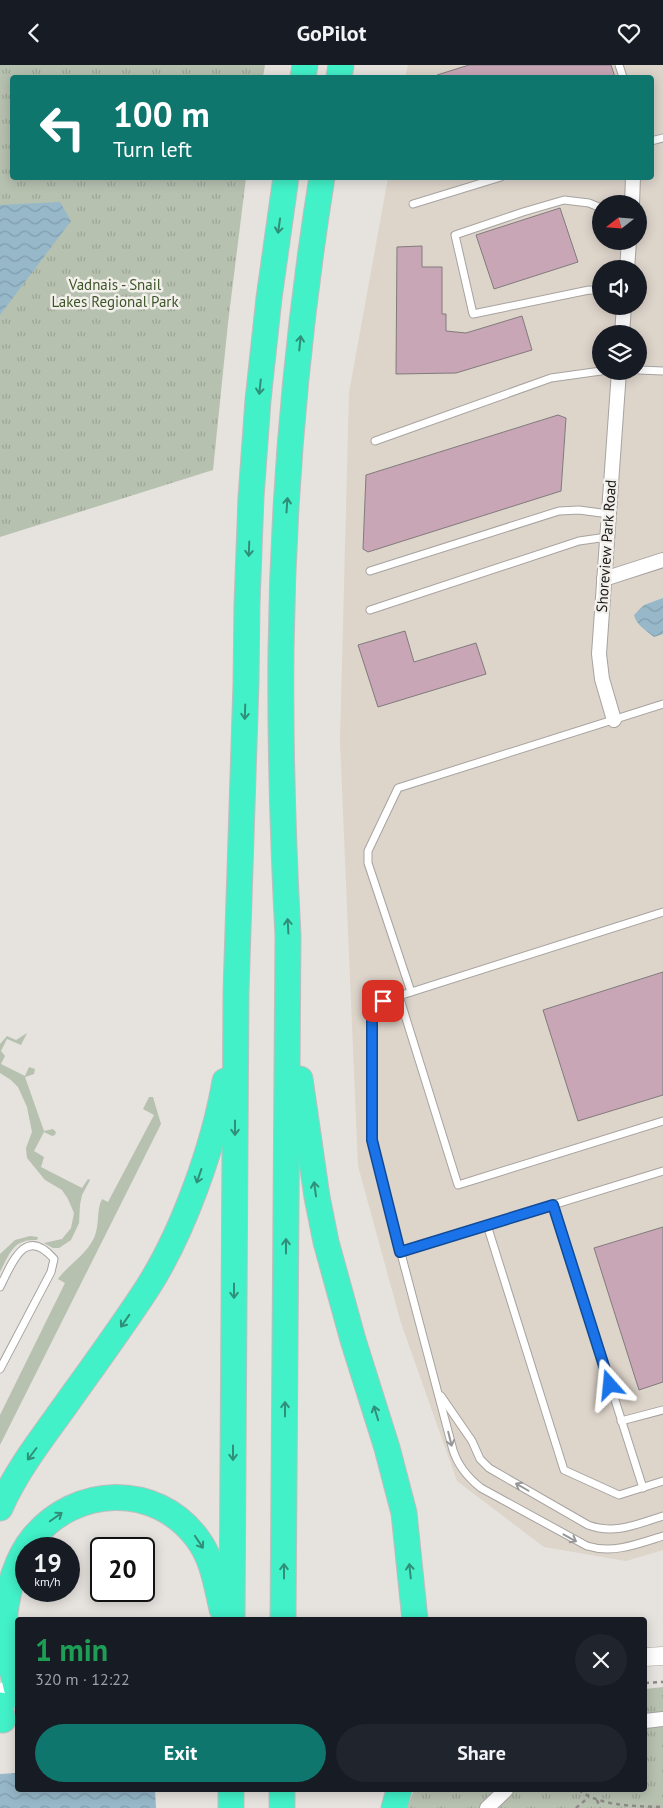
<!DOCTYPE html>
<meta charset="utf-8">
<style>
body{margin:0;font-family:"PT Sans",sans-serif;background:#20242c;color:#f1f3f6;height:100vh;display:flex;flex-direction:column;font-size:19px;white-space:nowrap}
*{box-sizing:border-box;margin:0}
p{font-size:16px;color:#9ea1a6}
.icon{flex:none;width:28px;height:28px;fill:none;stroke:currentColor;stroke-width:2;stroke-linecap:round;stroke-linejoin:round}
.map{position:relative;flex:1;overflow:hidden}
.drawer{position:absolute;left:15px;top:1552px;width:632px;height:175px;display:flex;flex-direction:column;background:#171b24;border-radius:5px;box-shadow:0 2px 12px #0003}
.drawer>*{flex:none}
.top-card{position:absolute;left:10px;top:10px;width:644px;height:105px;border-radius:5px;box-shadow:0 2px 12px #0003;background:#0f766e;color:#fff;overflow:hidden}
.needle{width:32px;rotate:253deg}
.tools{position:absolute;left:592px;top:130px;display:grid;gap:10px}
.tools a{display:grid;place-items:center;width:55px;height:55px;border-radius:50%;background:#171b24;box-shadow:0 2px 12px #0003;font-size:25px}
.speed{position:absolute;left:15px;top:1472px;display:flex;gap:10px;font-size:25px;font-weight:700;text-align:center}
.speed>*{display:grid;place-content:center;width:65px;height:65px;border-radius:50%;background:#171b24;box-shadow:0 2px 12px #0003;line-height:1}
.speed small{font-size:12px;font-weight:400}
.speed .limit{border:2px solid #111;border-radius:8px;background:#fff;color:#111}
.pin{position:absolute;display:grid;place-items:center;width:42px;height:42px;color:#fff;margin:-21px;border-radius:10px;box-shadow:0 2px 8px #0006}
.me{position:absolute;width:55px;margin:-28px;rotate:342deg;stroke-linejoin:round;filter:drop-shadow(0 0 4px #0008)}
.turn{display:flex;align-items:center;gap:18px;height:105px;padding:0 20px;font-size:22px}
.turn .icon{width:65px;height:65px;stroke-width:2.5}
.turn b{display:block;font-size:35px;line-height:42px}
.round{display:grid;place-items:center;flex:none;width:52px;height:52px;border-radius:26px;background:#20242c}
.summary{display:flex;align-items:center;justify-content:space-between;height:85px;padding:0 20px}
h1{font-size:30px;font-weight:600;line-height:38px;color:#1e9e55}
.button{display:flex;gap:10px;margin-top:auto;padding:10px 20px}
.button a{flex:1;height:58px;border-radius:30px;background:#0f766e;color:#fff;font-size:20px;font-weight:600;line-height:58px;text-align:center}
.button a+a{background:#20242c;color:#f1f3f6}
header{display:flex;justify-content:space-between;align-items:center;height:65px;padding:0 20px;background:#171b24;font-size:22px;font-weight:600}
.map>svg:first-child{display:block}
.built{fill:#ddd4ca;fill-rule:evenodd}
.green{fill:#b7c1b0}
.park{fill:url(#park-tufts)}
.water{fill:url(#water-waves)}
.building{fill:#c8a6b5;stroke:#807b7d}
.lines{fill:none;stroke-linecap:round;stroke-linejoin:round}
.service-casing{stroke:#a7a3a0;stroke-width:9}
.minor-casing{stroke:#a7a3a0;stroke-width:16}
.tertiary-casing{stroke:#a7a3a0;stroke-width:19}
.motorway-casing{stroke:#bfbebe;stroke-width:27}
.path{stroke:#8c8986;stroke-width:2.5;stroke-dasharray:4 4;stroke-linecap:butt}
.service{stroke:#fff;stroke-width:7}
.minor{stroke:#fff;stroke-width:14}
.tertiary{stroke:#fff;stroke-width:18}
.motorway{stroke:#42f1c8;stroke-width:25}
.oneway{stroke:#308f78}
.oneway2{stroke:#989797}
.route-casing{stroke:#114b97;stroke-width:12}
.route{stroke:#1a73e8;stroke-width:9}
.labels{text-anchor:middle;dominant-baseline:central;stroke-width:5;stroke-linejoin:round;paint-order:stroke}
.park-label{font-size:15px;fill:#3c5427;stroke:#f3f0ec}
.street-label{font-size:15px;fill:#1a1817;stroke:#f3f0ec}
</style>
<header><svg class="icon" aria-label="back" viewBox="0 0 24 24"><path d="M15 5l-7 7 7 7"/></svg>GoPilot<svg class="icon" aria-label="heart" viewBox="0 0 24 24"><path d="M12 20l-8-8c-3-5 5-10 8-4 3-6 11-1 8 4z"/></svg></header>
<div class="map">
<svg width="663" height="1743" viewBox="0 0 663 1743">
<defs>
<pattern id="park-tufts" width="24" height="20" patternUnits="userSpaceOnUse" patternTransform="scale(1.25)"><rect width="24" height="20" fill="#b7c1b0"/><path d="M3 7l-1-3M5 7V3M7 7l1-3M15 17l-1-3M17 17v-4M19 17l1-3" fill="none" stroke="#9da597"/></pattern>
<pattern id="water-waves" width="16" height="10" patternUnits="userSpaceOnUse" patternTransform="scale(1.25)"><rect width="16" height="10" fill="#96b8c9"/><path d="M0 5q4-4 8 0t8 0" fill="none" stroke="#819dac"/></pattern>
</defs>
<rect width="100%" height="100%" fill="#e6e2de"/>
<path class="built" d="M408,0H663V1485L626,1496L544,1482L457,1416L401,1258L358,1101L340,676L349,328L388,113L651,112V12H405ZM601,139H639V176H601ZM601,204H639V241H601ZM601,269H639V306H601Z"/>
<g class="green">
<polygon points="27,968 21,980 7,974 1,986 5,991 1,999 25,1011 29,1002 35,1004 34,1009 25,1012 44,1066 53,1064 56,1067 55,1070 52,1071 44,1067 34,1086 44,1092 41,1102 82,1123 88,1114 90,1115 82,1130 80,1140 79,1158 71,1175 59,1183 53,1183 44,1178 62,1174 71,1163 74,1148 68,1134 62,1125 45,1115 27,1093 26,1083 32,1067 27,1042 18,1022 11,1015 0,1008 0,979 7,971 16,975"/>
<path d="M149,1032H153L161,1059L0,1380V1350L65,1218L58,1214C69,1199 86,1190 94,1173C100,1160 96,1146 102,1134L108,1137L154,1050L143,1044Z"/>
<path d="M30,1171L38,1172L37,1175C13,1174 10,1188 0,1207V1189L15,1175Z"/>
</g>
<g class="park">
<polygon points="0,0 265,0 263,12 12,12 12,112 246,113 228,258 213,405 0,472"/>
<polygon points="663,1622 663,1743 407,1743 414,1725 645,1725 645,1624"/>
</g>
<g class="water">
<polygon points="60,137 71,156 0,250 0,140"/>
<path d="M663,533V569L654,572C647,566 636,560 634,550L644,540Z"/>
<polygon points="17,1708 18,1725 155,1725 156,1743 0,1743 0,1709"/>
</g>
<g class="building">
<polygon points="469,0 611,0 615,12 437,12 437,10"/>
<polygon points="560,143 578,197 494,224 476,170"/>
<polygon points="422,181 422,202 442,202 442,249 446,249 446,266 466,268 522,251 532,285 456,308 396,309 397,182"/>
<polygon points="558,350 566,353 561,426 368,487 363,484 366,410"/>
<polygon points="405,566 414,597 476,578 486,609 378,642 358,580"/>
<polygon points="663,907 663,1030 578,1056 543,945"/>
<polygon points="663,1162 663,1317 639,1325 594,1183"/>
</g>
<g class="lines">
<g class="service-casing">
<g id="service">
<polyline points="619,0 623,12"/>
<polyline points="651,76 663,73"/>
<polyline points="413,139 501,112"/>
<polyline points="601,143 589,138 564,135 523,147 455,170 473,249 589,225 601,226"/>
<polyline points="639,305 663,306"/>
<polyline points="375,376 551,313 601,306"/>
<polyline points="370,506 559,446 579,445 609,449"/>
<polyline points="370,545 579,476 607,472"/>
<path d="M663,847L383,936L372,952L371,1075L453,1385C458,1401 467,1412 481,1423L587,1481C613,1489 638,1479 663,1471"/>
<polyline points="411,927 368,798 368,786 398,723 663,639"/>
<polyline points="399,931 458,1120 663,1056"/>
<polyline points="553,1140 643,1423"/>
<polyline points="487,1160 564,1405 619,1430 663,1416"/>
<polyline points="400,1187 663,1106"/>
<path d="M0,1222C12,1198 25,1160 54,1194L51,1207L0,1304"/>
<path d="M441,1331L472,1376L480,1394L489,1403L588,1460C615,1470 637,1459 663,1451"/>
<polyline points="621,1356 663,1345"/>
</g>
</g>
<g class="minor-casing">
<g id="minor">
<polyline points="632,139 633,112"/>
<polyline points="627,204 629,176"/>
<polyline points="622,269 624,241"/>
<polyline points="604,514 663,495"/>
<polyline points="614,655 602,614 599,589 619,306"/>
<polyline points="645,1656 663,1654"/>
<polyline points="487,1743 506,1725"/>
</g>
</g>
<g class="tertiary-casing">
<g id="tertiary">
<polyline points="645,1592 663,1591"/>
<polyline points="0,1627 18,1623"/>
</g>
</g>
<g class="motorway-casing">
<g id="motorway">
<polyline points="303,12 305,0"/>
<polyline points="339,12 341,0"/>
<polyline points="300,1014 317,1132 326,1177 353,1275 387,1383 404,1448 415,1555"/>
<path d="M0,1443C18,1402 47,1367 72,1331C98,1295 124,1259 148,1222C183,1167 214,1081 225,1016"/>
<polyline points="232,1555 236,927 246,618 247,539 251,432 258,335 269,233 286,112"/>
<path d="M283,1555L288,871C283,776 280,680 281,585C283,427 297,268 322,112"/>
<path d="M18,1630C12,1602 2,1576 5,1548C8,1524 17,1492 33,1473C75,1421 155,1417 197,1473C213,1494 216,1519 222,1544"/>
<polyline points="0,1640 3,1655"/>
<polyline points="231,1743 231,1725"/>
<polyline points="282,1743 282,1725"/>
<polyline points="394,1743 399,1725"/>
</g>
</g>
<g class="path">
<polyline points="645,1618 663,1617"/>
<path d="M579,1725C602,1742 635,1741 663,1742"/>
<polyline points="597,1735 600,1743"/>
<polyline points="576,1743 589,1732"/>
</g>
<use href="#service" class="service"/>
<use href="#minor" class="minor"/>
<use href="#tertiary" class="tertiary"/>
<use href="#motorway" class="motorway"/>
</g>
<defs><path id="oneway-shaft" d="M-6 0H5M1.5-3L5.5 0L1.5 3" fill="none" stroke-width="1.6" stroke-linecap="round" stroke-linejoin="round" transform="scale(1.25)"/></defs>
<g class="oneway">
<use href="#oneway-shaft" transform="translate(279 161) rotate(98)"/>
<use href="#oneway-shaft" transform="translate(300 278) rotate(-84)"/>
<use href="#oneway-shaft" transform="translate(260 322) rotate(96)"/>
<use href="#oneway-shaft" transform="translate(287 440) rotate(-86)"/>
<use href="#oneway-shaft" transform="translate(249 484) rotate(92)"/>
<use href="#oneway-shaft" transform="translate(245 647) rotate(92)"/>
<use href="#oneway-shaft" transform="translate(288 861) rotate(-93)"/>
<use href="#oneway-shaft" transform="translate(235 1063) rotate(90)"/>
<use href="#oneway-shaft" transform="translate(199 1111) rotate(109)"/>
<use href="#oneway-shaft" transform="translate(315 1124) rotate(-98)"/>
<use href="#oneway-shaft" transform="translate(286 1181) rotate(-90)"/>
<use href="#oneway-shaft" transform="translate(234 1226) rotate(90)"/>
<use href="#oneway-shaft" transform="translate(125 1256) rotate(125)"/>
<use href="#oneway-shaft" transform="translate(285 1344) rotate(-90)"/>
<use href="#oneway-shaft" transform="translate(376 1348) rotate(-107)"/>
<use href="#oneway-shaft" transform="translate(233 1388) rotate(90)"/>
<use href="#oneway-shaft" transform="translate(32 1389) rotate(127)"/>
<use href="#oneway-shaft" transform="translate(56 1452) rotate(-35)"/>
<use href="#oneway-shaft" transform="translate(199 1477) rotate(56)"/>
<use href="#oneway-shaft" transform="translate(284 1506) rotate(-90)"/>
<use href="#oneway-shaft" transform="translate(410 1506) rotate(-96)"/>
</g>
<g class="oneway2">
<use href="#oneway-shaft" transform="translate(450 1374) rotate(76)"/>
<use href="#oneway-shaft" transform="translate(522 1422) rotate(-150)"/>
<use href="#oneway-shaft" transform="translate(570 1473) rotate(29)"/>
</g>
<g class="lines">
<g class="route-casing">
<polyline id="route" points="383,936 372,952 372,1075 400,1187 553,1140 610,1320"/>
</g>
<use href="#route" class="route"/>
</g>
<g class="labels">
<g class="park-label">
<text x="115" y="219">Vadnais - Snail<tspan x="115" dy="17">Lakes Regional Park</tspan></text>
</g>
<g class="street-label">
<text transform="translate(606 481) rotate(-86)">Shoreview Park Road</text>
</g>
</g>
</svg>
<div class="tools">
<a><svg class="needle" viewBox="-14 -14 28 28"><path d="M0-13l5 13h-10z" fill="#e53935"/><path d="M0 13l5-13h-10z" fill="#9ea1a6"/></svg></a>
<a><svg class="icon" aria-label="sound" viewBox="0 0 24 24"><path d="M4 9h4l5-4v14l-5-4H4zM17 9q2 3 0 6"/></svg></a>
<a><svg class="icon" aria-label="layers" viewBox="0 0 24 24"><path d="M12 4l9 5-9 5-9-5zM3 14l9 5 9-5"/></svg></a>
</div>
<div class="speed"><div>19<small>km/h</small></div><div class="limit">20</div></div>
<div class="pin" style="left:383px;top:936px;background:#d93025"><svg class="icon" aria-label="arrive" viewBox="0 0 24 24"><path d="M6 21V4h12l-3 4 3 4H6"/></svg></div>
<svg class="me" style="left:610px;top:1320px" viewBox="-20 -20 40 40"><path d="M0-17L14 15 0 8-14 15z" fill="#1a73e8" stroke="#fff" stroke-width="4"/></svg>
<div class="top-card">
<div class="turn"><svg class="icon" aria-label="left" viewBox="0 0 24 24"><path d="M17 20v-9H6M10 6l-5 5 5 5"/></svg><div><b>100 m</b>Turn left</div></div>
</div>
<section class="drawer">
<div class="summary"><div><h1>1 min</h1><p>320 m · 12:22</p></div><a class="round"><svg class="icon" aria-label="close" viewBox="0 0 24 24"><path d="M6 6l12 12M18 6L6 18"/></svg></a></div>
<div class="button"><a>Exit</a><a>Share</a></div>
</section>
</div>
